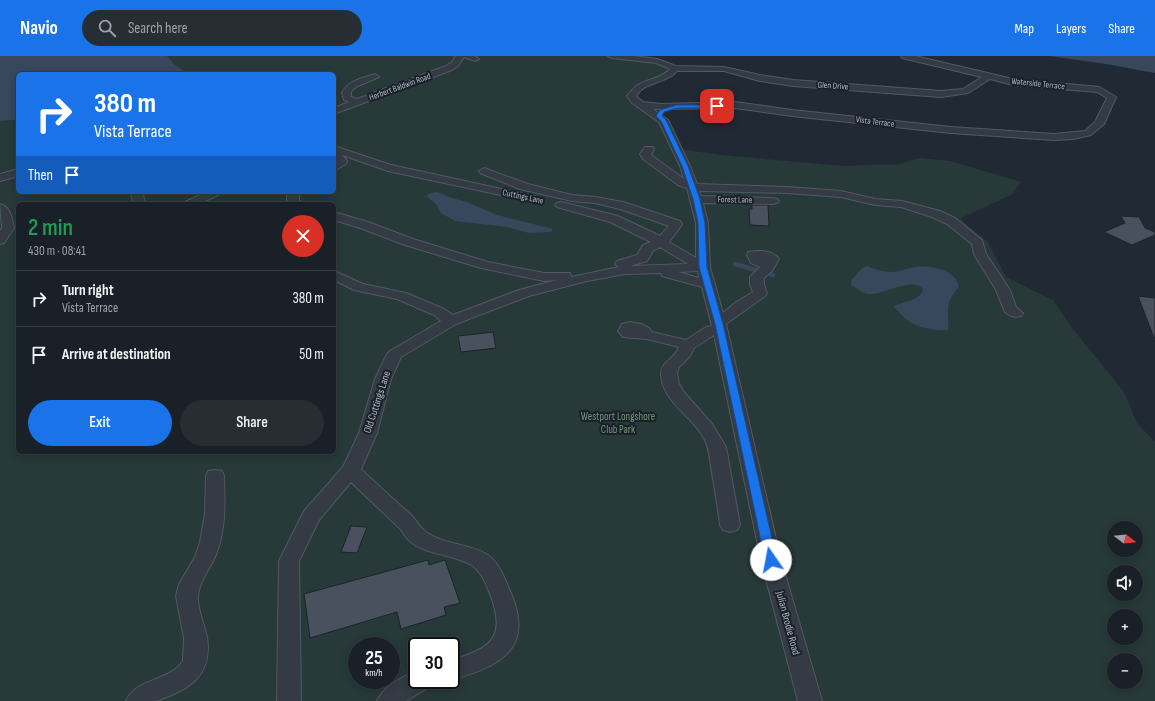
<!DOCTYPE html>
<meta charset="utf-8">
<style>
body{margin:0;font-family:"Sofia Sans Condensed",sans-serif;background:#262d33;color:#f1f3f6;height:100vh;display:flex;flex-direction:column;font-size:15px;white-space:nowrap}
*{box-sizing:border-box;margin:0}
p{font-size:13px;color:#9fa3a7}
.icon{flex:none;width:22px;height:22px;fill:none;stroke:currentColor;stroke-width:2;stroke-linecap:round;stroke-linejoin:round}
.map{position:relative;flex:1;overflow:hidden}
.drawer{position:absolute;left:16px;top:146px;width:320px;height:252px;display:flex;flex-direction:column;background:#192027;border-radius:6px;box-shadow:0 2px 10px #0003,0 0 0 1px #373e44}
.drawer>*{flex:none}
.banner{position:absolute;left:16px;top:16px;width:320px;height:122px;border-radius:6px;box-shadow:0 2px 10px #0003,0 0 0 1px #373e44;background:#1a73e8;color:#fff;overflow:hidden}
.needle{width:26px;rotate:106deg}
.tools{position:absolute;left:1107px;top:465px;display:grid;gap:8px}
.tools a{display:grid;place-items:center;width:36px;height:36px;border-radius:50%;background:#192027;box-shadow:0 2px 10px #0003,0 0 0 1px #373e44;font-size:20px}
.speed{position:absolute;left:348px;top:581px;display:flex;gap:8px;font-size:20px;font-weight:700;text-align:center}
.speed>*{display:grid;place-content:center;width:52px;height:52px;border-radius:50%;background:#192027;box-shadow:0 2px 10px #0003,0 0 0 1px #373e44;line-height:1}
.speed small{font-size:10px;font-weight:400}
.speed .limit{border:2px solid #111;border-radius:6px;background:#fff;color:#111}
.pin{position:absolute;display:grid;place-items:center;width:34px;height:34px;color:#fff;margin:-17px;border-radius:8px;box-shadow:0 2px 6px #0006}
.me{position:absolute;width:44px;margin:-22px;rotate:348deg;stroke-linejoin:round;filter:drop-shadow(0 0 3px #0008)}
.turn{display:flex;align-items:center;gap:14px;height:84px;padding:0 12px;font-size:18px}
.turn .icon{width:52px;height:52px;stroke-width:2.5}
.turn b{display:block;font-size:28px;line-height:34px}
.then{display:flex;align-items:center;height:38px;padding:0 12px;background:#0003;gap:8px;font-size:15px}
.round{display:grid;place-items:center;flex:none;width:42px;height:42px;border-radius:21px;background:#262d33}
.summary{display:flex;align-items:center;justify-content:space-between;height:68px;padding:0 12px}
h1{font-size:24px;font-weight:600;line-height:30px;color:#1e9e55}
.cta{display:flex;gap:8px;margin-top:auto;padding:8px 12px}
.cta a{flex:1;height:46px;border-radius:24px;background:#1a73e8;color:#fff;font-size:16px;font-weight:600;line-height:46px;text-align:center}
.cta a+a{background:#262d33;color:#f1f3f6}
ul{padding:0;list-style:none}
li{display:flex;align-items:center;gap:12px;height:56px;padding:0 12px;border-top:1px solid #373e44}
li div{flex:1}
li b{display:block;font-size:15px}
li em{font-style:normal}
header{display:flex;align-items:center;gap:24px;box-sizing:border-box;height:56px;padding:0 20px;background:#1a73e8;color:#fff}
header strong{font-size:19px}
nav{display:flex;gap:22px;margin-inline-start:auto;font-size:14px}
.search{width:280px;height:36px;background:#262d33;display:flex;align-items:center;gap:10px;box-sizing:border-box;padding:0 14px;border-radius:22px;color:#9fa3a7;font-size:15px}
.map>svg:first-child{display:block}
.green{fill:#273939;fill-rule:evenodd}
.water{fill:#38475c}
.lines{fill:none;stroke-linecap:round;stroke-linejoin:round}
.stream{stroke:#38475c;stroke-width:4.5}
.building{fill:#48515d;stroke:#1c232b}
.minor-casing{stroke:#525963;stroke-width:2}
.minor{fill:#353b45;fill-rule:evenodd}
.route{fill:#1a73e8;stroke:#114b97}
.labels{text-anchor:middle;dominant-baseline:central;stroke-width:4;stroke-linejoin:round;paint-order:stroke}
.far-street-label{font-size:9px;fill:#afb6c2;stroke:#1a2129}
.street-label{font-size:11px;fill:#afb6c2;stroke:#1a2129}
.park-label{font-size:11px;fill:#709578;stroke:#1a2129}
</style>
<header>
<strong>Navio</strong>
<div class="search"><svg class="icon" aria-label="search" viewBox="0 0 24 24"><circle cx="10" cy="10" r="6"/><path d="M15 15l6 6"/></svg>Search here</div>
<nav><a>Map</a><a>Layers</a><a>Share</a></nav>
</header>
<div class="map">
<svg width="1155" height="645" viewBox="0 0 1155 645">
<rect width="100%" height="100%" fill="#212a34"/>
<path class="green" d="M167,0H608C628,3 654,2 671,13C660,23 634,24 627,38L658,63L673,92L721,99L844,110L900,108L919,102L950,105L1021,126L1011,139L961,162L966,168L988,186L1006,221L1053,244L1069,268L1124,336L1137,367L1155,386V645H0V65L18,64V136H334V18H181L185,16L175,9ZM18,148H334V396H18ZM1114,472H1136V494H1114ZM1114,516H1136V538H1114ZM1114,560H1136V582H1114ZM357,590H391V624H357ZM417,590H451V624H417ZM1114,604H1136V626H1114Z"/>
<g class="water">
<polygon points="0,0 167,0 175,9 186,16 181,18 18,18 18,64 0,65"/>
<polygon points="1049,0 1155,0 1155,17 1106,8"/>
<polygon points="437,136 452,142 467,146 497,159 553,173 551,176 529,177 507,171 455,165 441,157 436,148 426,140 430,137"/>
<path d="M867,210C875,213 883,216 891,216C899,216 907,212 915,211C930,209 956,213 959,231C943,249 950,253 948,274C926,275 906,269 894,250C902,246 922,244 923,233C911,220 884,240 868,238C862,237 857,232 851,229V225L861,213Z"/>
</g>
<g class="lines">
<polyline class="stream" points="735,208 773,219"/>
</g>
<g class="building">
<polygon points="752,149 768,149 769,170 750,169 749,153 752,153"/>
<polygon points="1121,160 1139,161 1145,172 1155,176 1155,179 1132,189 1104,176 1125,167"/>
<polygon points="1138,240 1155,242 1155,282 1154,282"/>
<polygon points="493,276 496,292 461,296 458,280"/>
<polygon points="351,470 367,471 357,497 341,496"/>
<polygon points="428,504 429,509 445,504 460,547 444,551 446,559 401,573 397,556 310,582 304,538"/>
</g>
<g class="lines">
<g class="minor-casing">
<g id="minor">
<path d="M456,0H474L479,3L475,5L464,1L458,10L452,14L334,58V52L349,46L344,44L342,37C347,25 363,22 375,18L379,21L358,30L352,34L351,37V41L357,43L446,10L452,6Z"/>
<path d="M608,0H634L657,3L676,10L724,11L760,19L793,24L941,35L963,33L982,21L902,2L901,0H915L1013,23L1099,31L1116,41L1104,68L1091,79L1073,83L1054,84L951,77L792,60L735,52L653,53L668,64L690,110L697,128L787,131L841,135L875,143L902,145L940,155L955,162L982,184L986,198L1010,234L1016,251L1023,257L1021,260L1016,261L1011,260L1005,256L996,234L974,198L972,188L947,168L932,161L901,151L875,149L841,141L787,137L699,135L701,140L773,142L777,143L779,145L777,147L773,148L703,147L708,167L710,211L723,257L735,247L753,236L750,229V221L760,211L751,207L747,199L748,196C759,194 772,194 779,203L772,215L764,222V229L767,237L765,240L726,268L781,504L822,645H798L761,504L714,279L694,292L690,300L679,311L677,318L679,328L683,335L712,368L726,391L740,469L737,474L730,476L723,474L720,469C718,452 715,435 712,417C710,406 710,395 705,384C694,361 663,347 661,319C660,306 676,302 679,291L647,283L623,281L618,275L622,268L630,266L641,268L649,272L652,276L686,284L706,271L712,270L702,231L662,220L661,217L625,218L587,225L529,240L456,268L401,301L391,323L377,377L361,413C377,429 395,444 412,460C417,465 420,472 426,476C444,489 469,487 488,499C499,507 505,523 510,535C536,593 500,610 451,624H450L451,604C491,593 507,581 490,538C486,528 482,517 473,510C454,498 428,500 411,486C405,482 403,474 397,470C382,455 366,441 351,426L319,464L299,505L301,645H277L279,505L304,455L343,411L359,377L375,323L387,298L390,295L441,265L434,259L397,243L354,234L334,224V215L363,228L406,237L444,253L453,259L519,234L557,224L544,225L481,212L405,189L360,172L334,164V156L368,166L413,183L488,206L544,217H570L571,221L619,211L615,208L617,205L637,199L643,189L651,186L610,166L557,151L555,149L557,147L561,146L618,160L660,180L669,170L620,153L595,147L572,145L520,133L480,117L479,115L484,112L528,128L572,139L595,141L623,146L680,165L682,168L681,170L669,186L696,202V167L687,132L678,129L643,103L640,98L645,91H653L654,93L651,99L684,123L680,110L659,66L632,47L627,40C640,20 657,27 670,13L656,7L612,2ZM677,15H724L760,25L793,30L941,41L968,37L990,23L1013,29L1097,36L1107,42L1095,66L1085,75L1054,78L951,71L792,54L735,46L661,48L643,46L636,40C645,25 666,28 677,15ZM660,191L688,208L630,210L647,205L653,195ZM698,215L699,222L678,216Z"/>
<polygon points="334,90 391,109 534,140 538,141 540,143 538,145 534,146 388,115 342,99 347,105 346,108 334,115 334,108 336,106 334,103"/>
<polygon points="18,113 18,120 0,125 0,118"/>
<polygon points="130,136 142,136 146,148 134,148"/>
<polygon points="207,136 222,136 220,138 199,148 183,148 185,146"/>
<polygon points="287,136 299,136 299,144 303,148 289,147 287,145"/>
<path d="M0,148C11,151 12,163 14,172L4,187L0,188V175L2,172Z"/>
<path d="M215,414L222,415L224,420C225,447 226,476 215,501C210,512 202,522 199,534C195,549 204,566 207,581C213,620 189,634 156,645C148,645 135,645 126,645C137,621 169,626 183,605L184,582L176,540L179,528L195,501L200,486L205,458L206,420L208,415Z"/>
<path d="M417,615V624H433L429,631L406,645H377C384,630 402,621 417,615Z"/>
</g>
</g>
<use href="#minor" class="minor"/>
</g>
<polygon class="route" points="677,49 717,49 720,50 717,52 677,52 664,56 662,60 666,64 688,110 700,143 705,167 707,211 723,268 777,504 775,507 771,508 767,507 765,504 715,268 699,211 698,167 693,143 682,110 661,65 656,60 660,54"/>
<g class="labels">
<g class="far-street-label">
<text transform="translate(1038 28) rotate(6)">Waterside Terrace</text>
<text transform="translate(833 30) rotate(4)">Glen Drive</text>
<text transform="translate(400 31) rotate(-20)">Herbert Baldwin Road</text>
<text transform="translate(875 66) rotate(7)">Vista Terrace</text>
<text transform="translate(523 141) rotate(12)">Cuttings Lane</text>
<text transform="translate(735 144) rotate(1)">Forest Lane</text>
</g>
<g class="street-label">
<text transform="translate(377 346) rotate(-72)">Old Cuttings Lane</text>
<text transform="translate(788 567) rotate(75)">Julian Brodie Road</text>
</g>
<g class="park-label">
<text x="618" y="360">Westport Longshore<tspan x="618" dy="13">Club Park</tspan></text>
</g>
</g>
</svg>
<div class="tools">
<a><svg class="needle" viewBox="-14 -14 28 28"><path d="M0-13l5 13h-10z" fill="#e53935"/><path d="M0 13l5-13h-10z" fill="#9fa3a7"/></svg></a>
<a><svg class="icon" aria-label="sound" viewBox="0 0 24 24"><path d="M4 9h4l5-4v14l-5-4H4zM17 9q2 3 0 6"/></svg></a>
<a>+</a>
<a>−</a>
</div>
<div class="speed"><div>25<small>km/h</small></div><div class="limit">30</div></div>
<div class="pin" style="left:717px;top:50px;background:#d93025"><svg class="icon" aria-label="arrive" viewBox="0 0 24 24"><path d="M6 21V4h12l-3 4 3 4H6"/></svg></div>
<svg class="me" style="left:771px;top:504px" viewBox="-20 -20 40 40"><circle r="19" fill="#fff"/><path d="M0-13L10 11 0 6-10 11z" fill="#1a73e8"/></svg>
<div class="banner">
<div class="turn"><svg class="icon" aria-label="right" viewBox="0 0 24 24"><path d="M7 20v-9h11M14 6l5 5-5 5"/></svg><div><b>380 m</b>Vista Terrace</div></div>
<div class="then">Then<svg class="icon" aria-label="arrive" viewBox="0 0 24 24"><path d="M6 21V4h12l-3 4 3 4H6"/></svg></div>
</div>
<section class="drawer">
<div class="summary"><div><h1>2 min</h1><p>430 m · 08:41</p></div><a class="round" style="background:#d93025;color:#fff"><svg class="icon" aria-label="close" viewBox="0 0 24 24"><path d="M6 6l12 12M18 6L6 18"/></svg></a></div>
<ul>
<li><svg class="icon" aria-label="right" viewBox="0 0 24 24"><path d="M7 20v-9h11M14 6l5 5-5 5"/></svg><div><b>Turn right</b><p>Vista Terrace</p></div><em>380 m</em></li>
<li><svg class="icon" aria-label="arrive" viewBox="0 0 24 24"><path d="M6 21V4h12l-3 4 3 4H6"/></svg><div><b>Arrive at destination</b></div><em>50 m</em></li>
</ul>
<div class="cta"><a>Exit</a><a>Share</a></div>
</section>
</div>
